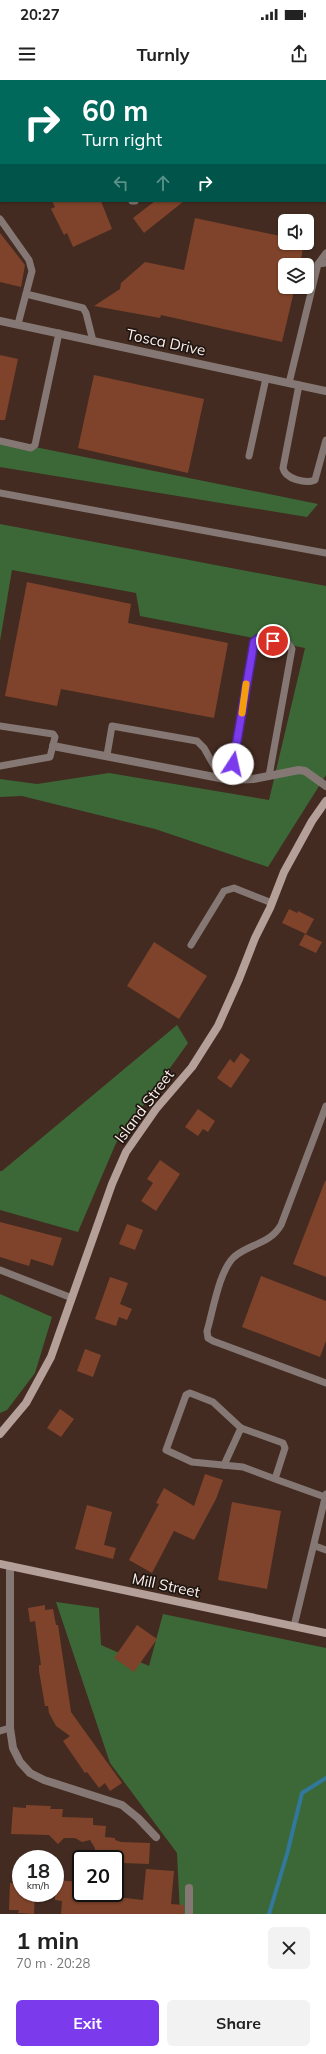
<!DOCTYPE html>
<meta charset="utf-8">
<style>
body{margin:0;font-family:Mulish,sans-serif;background:#f2f2f2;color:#222;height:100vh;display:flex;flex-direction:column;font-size:15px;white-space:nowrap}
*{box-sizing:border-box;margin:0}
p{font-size:13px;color:#767676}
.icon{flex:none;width:22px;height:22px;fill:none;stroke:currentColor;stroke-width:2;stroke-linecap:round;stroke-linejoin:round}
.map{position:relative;height:1834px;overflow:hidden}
.panel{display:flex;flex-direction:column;background:#fff;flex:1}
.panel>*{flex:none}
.banner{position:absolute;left:0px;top:0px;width:326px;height:122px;box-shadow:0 1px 3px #0004;background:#00695c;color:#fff;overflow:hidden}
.buttons{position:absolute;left:278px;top:134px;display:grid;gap:8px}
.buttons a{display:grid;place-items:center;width:36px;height:36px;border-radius:6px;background:#fff;box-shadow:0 1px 3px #0004;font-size:20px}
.speed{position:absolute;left:12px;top:1770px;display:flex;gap:8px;font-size:20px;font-weight:700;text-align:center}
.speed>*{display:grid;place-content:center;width:52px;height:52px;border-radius:50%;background:#fff;box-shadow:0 1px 3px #0004;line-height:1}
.speed small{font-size:10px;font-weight:400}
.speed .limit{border:2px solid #111;border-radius:6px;background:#fff;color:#111}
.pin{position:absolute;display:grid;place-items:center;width:34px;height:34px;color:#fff;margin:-17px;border:2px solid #fff;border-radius:50%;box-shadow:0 1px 4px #0007}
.me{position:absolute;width:44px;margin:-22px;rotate:10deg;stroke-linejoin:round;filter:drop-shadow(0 0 3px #0008)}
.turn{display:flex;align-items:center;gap:14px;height:84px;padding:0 16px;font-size:18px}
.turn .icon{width:52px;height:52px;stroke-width:2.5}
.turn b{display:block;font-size:28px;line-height:34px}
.lanes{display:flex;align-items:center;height:38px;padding:0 16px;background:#0003;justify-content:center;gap:20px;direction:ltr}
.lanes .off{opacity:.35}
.round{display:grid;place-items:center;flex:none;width:42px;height:42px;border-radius:6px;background:#f2f2f2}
.overview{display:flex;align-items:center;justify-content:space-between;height:68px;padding:0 16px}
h1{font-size:24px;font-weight:700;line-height:30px}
.button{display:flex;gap:8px;margin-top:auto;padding:8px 16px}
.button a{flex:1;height:46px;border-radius:6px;background:#7c3aed;color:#fff;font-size:16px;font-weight:700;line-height:46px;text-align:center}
.button a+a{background:#f2f2f2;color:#222}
.status{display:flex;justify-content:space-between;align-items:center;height:28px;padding:0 20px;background:#fff;direction:ltr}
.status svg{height:11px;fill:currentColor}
header{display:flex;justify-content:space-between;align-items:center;height:52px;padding:0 16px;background:#fff;font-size:18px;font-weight:700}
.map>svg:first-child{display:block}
.forest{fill:#3c6837}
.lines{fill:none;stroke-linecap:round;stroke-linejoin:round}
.stream{stroke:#31789c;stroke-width:4}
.building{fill:#7e432a}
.lane{stroke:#857874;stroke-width:7}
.street{stroke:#857874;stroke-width:8}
.secondary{stroke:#b49f99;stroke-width:8}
.route-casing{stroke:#51269a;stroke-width:10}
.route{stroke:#7c3aed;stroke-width:7}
.slow{stroke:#f59e0b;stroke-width:7}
.labels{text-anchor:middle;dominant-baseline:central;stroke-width:3.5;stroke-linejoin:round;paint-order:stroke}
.street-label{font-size:15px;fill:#fdf0eb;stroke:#211712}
</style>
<div class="status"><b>20:27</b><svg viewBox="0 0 49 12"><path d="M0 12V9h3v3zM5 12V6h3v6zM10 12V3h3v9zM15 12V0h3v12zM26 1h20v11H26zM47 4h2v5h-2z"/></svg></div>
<header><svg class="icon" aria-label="menu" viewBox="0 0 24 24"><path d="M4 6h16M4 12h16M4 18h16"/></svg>Turnly<svg class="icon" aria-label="share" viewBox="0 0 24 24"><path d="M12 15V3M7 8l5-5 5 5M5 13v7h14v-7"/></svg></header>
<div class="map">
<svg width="326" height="1834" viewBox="0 0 326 1834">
<rect width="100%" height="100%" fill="#432b21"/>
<g class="forest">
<polygon points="222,0 326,0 326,32 325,1"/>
<polygon points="0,360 318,424 307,437 0,387"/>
<polygon points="0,444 326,506 326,695 268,787 155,749 22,716 0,717 0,699 37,704 109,693 269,720 305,568 140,536 136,513 12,490 0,561"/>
<polygon points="177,945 188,963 116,1063 78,1152 0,1130 0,1091 2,1091"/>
<polygon points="0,1214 52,1237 35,1293 7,1330 0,1333"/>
<polygon points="56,1522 99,1528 101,1565 149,1586 163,1534 326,1568 326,1834 180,1834 177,1773 110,1683"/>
</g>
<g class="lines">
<polyline class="stream" points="269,1834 287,1774 302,1713 326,1698"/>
</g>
<g class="building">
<polygon points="52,121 101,121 112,149 73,167 67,153 64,155 51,129 55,127"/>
<polygon points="155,121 184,121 144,153 133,138"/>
<polygon points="195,138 285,157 285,163 304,163 300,185 285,185 285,207 295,207 282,262 161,235 160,238 94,226 120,209 121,203 145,182 184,190"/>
<polygon points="0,153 25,185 21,207 0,202"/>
<polygon points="0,275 18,279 5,340 0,340"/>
<polygon points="94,295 204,319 188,393 78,368"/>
<polygon points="27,502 131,524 128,543 228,563 214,638 61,609 57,626 5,616"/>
<polygon points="289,829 297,833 298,831 314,839 306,854 282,843"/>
<polygon points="305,854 322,862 316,873 299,865"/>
<polygon points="154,862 207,896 179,939 127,906"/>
<polygon points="241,973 250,980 231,1008 217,998 230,979 234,983"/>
<polygon points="198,1029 215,1041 208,1052 203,1049 198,1056 185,1047"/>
<polygon points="160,1080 180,1094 156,1131 141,1121 153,1103 147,1099"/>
<polygon points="325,1101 326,1101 326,1197 293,1184"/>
<polygon points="0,1142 62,1158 53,1186 31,1179 29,1186 0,1177"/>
<polygon points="127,1144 143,1150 135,1170 119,1164"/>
<polygon points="261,1196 326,1221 326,1261 320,1277 242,1247"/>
<polygon points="110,1197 128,1203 120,1224 132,1229 127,1240 119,1237 116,1246 95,1239"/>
<polygon points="85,1269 101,1275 93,1297 77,1291"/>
<polygon points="60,1329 74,1339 61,1357 47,1348"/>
<polygon points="205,1394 223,1400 216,1419 194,1460 174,1451 152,1493 129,1480 159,1424 156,1423 164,1408 194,1426"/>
<polygon points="232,1422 281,1431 267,1509 218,1500"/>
<polygon points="87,1425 112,1432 104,1465 116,1468 113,1479 75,1469"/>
<polygon points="45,1525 45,1530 53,1529 56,1545 58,1545 71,1632 122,1703 110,1711 105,1703 99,1708 87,1692 85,1693 63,1661 70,1656 56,1646 49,1633 48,1626 45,1626 39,1591 39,1585 41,1585 35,1541 30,1542 28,1528"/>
<polygon points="137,1545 157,1559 134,1592 114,1578"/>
<polygon points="26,1725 51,1726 50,1729 63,1729 62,1737 93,1738 93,1745 106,1746 105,1757 115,1758 115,1760 121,1762 150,1763 149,1784 122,1783 122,1782 115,1781 115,1779 95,1779 95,1768 90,1760 82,1762 75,1758 64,1758 58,1764 49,1755 11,1754 13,1727 26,1728"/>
<polygon points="146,1789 174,1791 171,1824 184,1825 184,1834 61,1834 62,1821 55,1820 55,1800 81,1802 81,1813 143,1820"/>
<polygon points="10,1803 21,1804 21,1813 35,1813 34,1834 18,1833 19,1830 9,1830"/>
</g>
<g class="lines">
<g class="lane">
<polyline points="67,0 68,1"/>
<polyline points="121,0 121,1"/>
<polyline points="325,98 326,102"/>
<polyline points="132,121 135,121"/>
<polyline points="0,139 29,180 32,191 18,244"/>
<polyline points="318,184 326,173"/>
<polyline points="26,214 83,228 86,233 93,261"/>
<polyline points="289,303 318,184 326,183"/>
<path d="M299,305L283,388C285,399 306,404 315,400L326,360"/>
<polyline points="0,361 31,368 35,365 59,253"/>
<polyline points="249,376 266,298"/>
<polyline points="0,413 326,473"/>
<polyline points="0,646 53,654 55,657 50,677 0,686"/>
<polyline points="107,675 112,646 197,661 204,668 221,698"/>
<polyline points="230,700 254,563 259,558 288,563 292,569 269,696"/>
<polyline points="191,865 224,811 234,808 272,823"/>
<path d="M326,1026L281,1145C269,1165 250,1163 234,1177C219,1191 213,1231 207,1251L208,1258L213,1261L326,1303"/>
<polyline points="0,1190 72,1218"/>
<polyline points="224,1385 241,1348"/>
<polyline points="275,1399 243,1387 192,1382 166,1370 186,1315 190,1313 213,1322 241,1348 283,1363 285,1368 275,1399 325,1417"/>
<polyline points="315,1466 326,1470"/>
<polyline points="294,1546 326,1414"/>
<polyline points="0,1651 10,1648"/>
</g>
<g class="street">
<polyline points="50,1 53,0"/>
<polyline points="0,2 1,3"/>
<polyline points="0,241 326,311"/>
<polyline points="53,666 230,700 253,699 299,690 305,691 326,706"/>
<polyline points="10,1486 10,1648 13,1668 20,1682 30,1693 44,1700 122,1725 138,1738 156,1757"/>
<polyline points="189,1834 189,1808"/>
</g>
<g class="secondary">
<polyline points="0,1354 26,1323 51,1277 112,1104 126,1072 156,1029 192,987 218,946 239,899 255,858 270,828 284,792 312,741 326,721"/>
<polyline points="0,1484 326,1553"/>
</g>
</g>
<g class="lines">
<g class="route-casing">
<polyline id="route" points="233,684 254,562 259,558 273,561"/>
</g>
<use href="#route" class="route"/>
<polyline class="slow" points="242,633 246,604"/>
</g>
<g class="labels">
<g class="street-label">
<text transform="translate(166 262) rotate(12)">Tosca Drive</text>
<text transform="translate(144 1026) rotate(-53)">Island Street</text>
<text transform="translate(166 1505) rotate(12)">Mill Street</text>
</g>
</g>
</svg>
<div class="buttons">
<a><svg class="icon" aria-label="sound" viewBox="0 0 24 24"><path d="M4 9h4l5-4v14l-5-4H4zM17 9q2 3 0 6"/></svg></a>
<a><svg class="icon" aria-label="layers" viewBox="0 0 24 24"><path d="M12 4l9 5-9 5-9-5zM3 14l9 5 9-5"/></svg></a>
</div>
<div class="speed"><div>18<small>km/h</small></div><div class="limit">20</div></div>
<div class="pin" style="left:273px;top:561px;background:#d93025"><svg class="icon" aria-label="arrive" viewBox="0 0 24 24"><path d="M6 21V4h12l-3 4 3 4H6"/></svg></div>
<svg class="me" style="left:233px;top:684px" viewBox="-20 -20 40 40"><circle r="19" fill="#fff"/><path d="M0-13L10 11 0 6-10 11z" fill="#7c3aed"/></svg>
<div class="banner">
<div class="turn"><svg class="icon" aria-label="right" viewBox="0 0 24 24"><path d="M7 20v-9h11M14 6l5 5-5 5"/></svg><div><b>60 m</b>Turn right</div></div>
<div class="lanes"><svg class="icon off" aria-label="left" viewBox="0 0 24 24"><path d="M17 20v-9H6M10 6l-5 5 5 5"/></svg><svg class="icon off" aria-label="ahead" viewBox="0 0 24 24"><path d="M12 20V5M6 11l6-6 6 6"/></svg><svg class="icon" aria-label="right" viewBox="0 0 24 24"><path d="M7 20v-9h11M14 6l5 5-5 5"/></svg></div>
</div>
</div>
<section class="panel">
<div class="overview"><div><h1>1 min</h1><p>70 m · 20:28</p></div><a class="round"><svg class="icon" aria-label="close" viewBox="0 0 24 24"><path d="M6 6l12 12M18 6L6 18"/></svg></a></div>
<div class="button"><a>Exit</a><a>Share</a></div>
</section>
